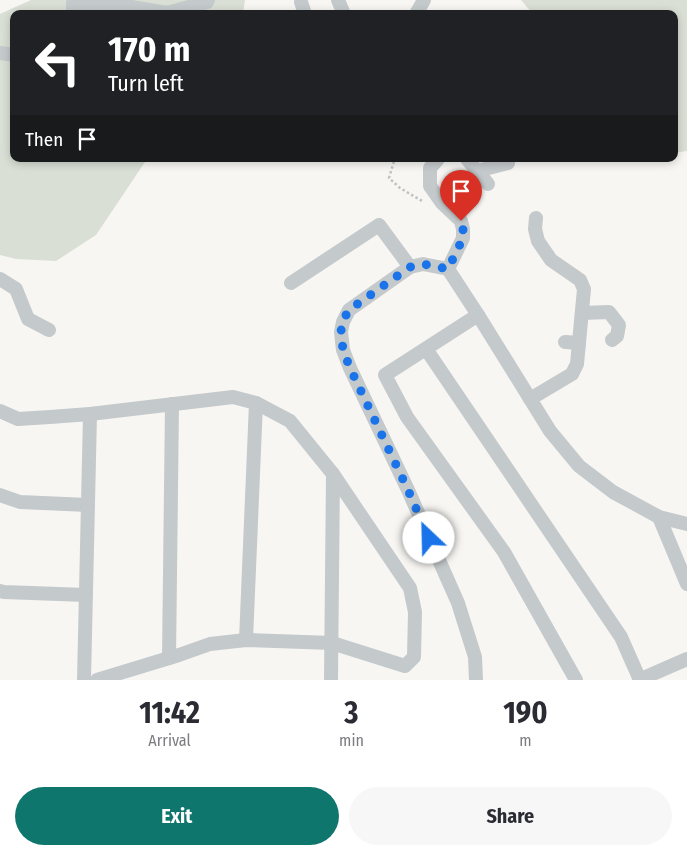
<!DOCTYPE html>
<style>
body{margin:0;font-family:"Fira Sans Condensed",sans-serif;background:#f7f7f7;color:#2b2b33;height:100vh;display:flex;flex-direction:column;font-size:19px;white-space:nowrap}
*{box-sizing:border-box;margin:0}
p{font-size:16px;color:#7c7c81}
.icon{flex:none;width:28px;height:28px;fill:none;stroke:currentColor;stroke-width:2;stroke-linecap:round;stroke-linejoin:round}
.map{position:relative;height:680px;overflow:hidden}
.side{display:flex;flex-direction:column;background:#fff;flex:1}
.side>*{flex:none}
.banner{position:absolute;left:10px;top:10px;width:668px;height:152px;border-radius:10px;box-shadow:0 2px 8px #0003;background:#202124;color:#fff;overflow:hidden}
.pin{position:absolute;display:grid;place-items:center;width:42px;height:42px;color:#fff;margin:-51px -21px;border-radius:50% 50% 50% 0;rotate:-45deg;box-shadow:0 0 5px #0007}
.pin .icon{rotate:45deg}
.me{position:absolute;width:55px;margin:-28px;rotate:336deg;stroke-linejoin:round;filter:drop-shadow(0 0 4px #0008)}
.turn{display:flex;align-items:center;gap:18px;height:105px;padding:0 15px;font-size:22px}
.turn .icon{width:65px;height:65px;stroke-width:2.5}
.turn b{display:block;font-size:35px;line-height:42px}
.then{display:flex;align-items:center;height:48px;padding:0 15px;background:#0003;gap:10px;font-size:19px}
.eta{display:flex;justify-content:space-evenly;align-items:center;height:85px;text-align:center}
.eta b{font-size:30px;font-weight:700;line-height:35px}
.primary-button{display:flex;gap:10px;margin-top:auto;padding:10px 15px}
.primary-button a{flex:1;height:58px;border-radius:30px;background:#0f766e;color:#fff;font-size:20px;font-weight:700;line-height:58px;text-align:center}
.primary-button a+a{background:#f7f7f7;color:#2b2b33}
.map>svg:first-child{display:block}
.green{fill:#d9dfd4}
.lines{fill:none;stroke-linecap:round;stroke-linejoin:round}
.path{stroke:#bfc2c4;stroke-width:2.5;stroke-dasharray:2.5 2.5;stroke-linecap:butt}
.minor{stroke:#c4c9cb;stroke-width:14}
.route{stroke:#1a73e8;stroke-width:9;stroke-dasharray:0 16.2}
</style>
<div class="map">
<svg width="687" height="680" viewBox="0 0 687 680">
<rect width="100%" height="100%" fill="#f7f6f3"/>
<g class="green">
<polygon points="31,0 245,0 243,14 14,14 14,159 147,159 96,235 56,261 16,259 0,255 0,14"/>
<polygon points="521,0 687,0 687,151 674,153 674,14 533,14"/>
</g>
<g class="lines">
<polyline class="path" points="390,159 394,161 389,178 400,188 422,201"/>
<g class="minor">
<polyline points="338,0 344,14"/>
<polyline points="301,2 305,14"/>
<polyline points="73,14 73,3 108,3 167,13 207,2 208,0"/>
<polyline points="416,14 424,0"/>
<polyline points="0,53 14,55"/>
<polyline points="438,159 430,168 430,186 442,203 461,221 463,229 463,238 448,269"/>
<polyline points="467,159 488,184"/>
<polyline points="477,171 508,163"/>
<polyline points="0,279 16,289 28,319 49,330"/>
<polyline points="291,283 379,225 410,267"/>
<polyline points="582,313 609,312 619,325 617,336 612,340"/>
<polyline points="478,315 385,375 407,417 504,552 576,680"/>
<polyline points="565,342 579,343"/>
<polyline points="426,349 621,637 640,680"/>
<polyline points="530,399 572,374 577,364 584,289 580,280 551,260 538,241 535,229 536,218"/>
<polyline points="0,411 18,419 50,417 90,414 233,397 256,403 290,421 333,474 410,588 415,612 414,657 405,666 332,643 246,640 210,644 179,655 97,680"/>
<polyline points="0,495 20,502 88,505"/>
<polyline points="659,517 687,584"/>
<polyline points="0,591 4,592 86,595"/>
<polyline points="246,640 256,403"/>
<polyline points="169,658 172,404"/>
<polyline points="84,680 90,414"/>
<polyline points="331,680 333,474"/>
<polyline points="476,680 475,657 458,603 408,490 350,368 343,350 341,332 343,322 349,310 410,267 423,264 448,269 478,315 550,431 579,466 613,492 659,517 687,524"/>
<polyline points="639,680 687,659"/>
</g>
</g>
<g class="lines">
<polyline class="route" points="429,538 408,490 350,368 343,350 341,332 342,322 349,310 410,267 423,264 448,269 463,238 463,229 461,221"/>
</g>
</svg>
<div class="pin" style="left:461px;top:221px;background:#d93025"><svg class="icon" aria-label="arrive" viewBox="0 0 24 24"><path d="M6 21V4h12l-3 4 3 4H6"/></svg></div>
<svg class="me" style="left:429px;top:538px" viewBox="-20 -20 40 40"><circle r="19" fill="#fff"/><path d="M0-13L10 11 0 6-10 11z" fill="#1a73e8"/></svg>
<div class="banner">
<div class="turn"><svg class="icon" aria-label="left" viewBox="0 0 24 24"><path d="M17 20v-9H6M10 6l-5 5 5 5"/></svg><div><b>170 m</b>Turn left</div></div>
<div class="then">Then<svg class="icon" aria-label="arrive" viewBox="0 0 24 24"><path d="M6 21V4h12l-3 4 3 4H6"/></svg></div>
</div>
</div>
<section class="side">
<div class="eta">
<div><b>11:42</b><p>Arrival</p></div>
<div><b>3</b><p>min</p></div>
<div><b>190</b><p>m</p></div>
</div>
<div class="primary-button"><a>Exit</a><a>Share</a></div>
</section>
